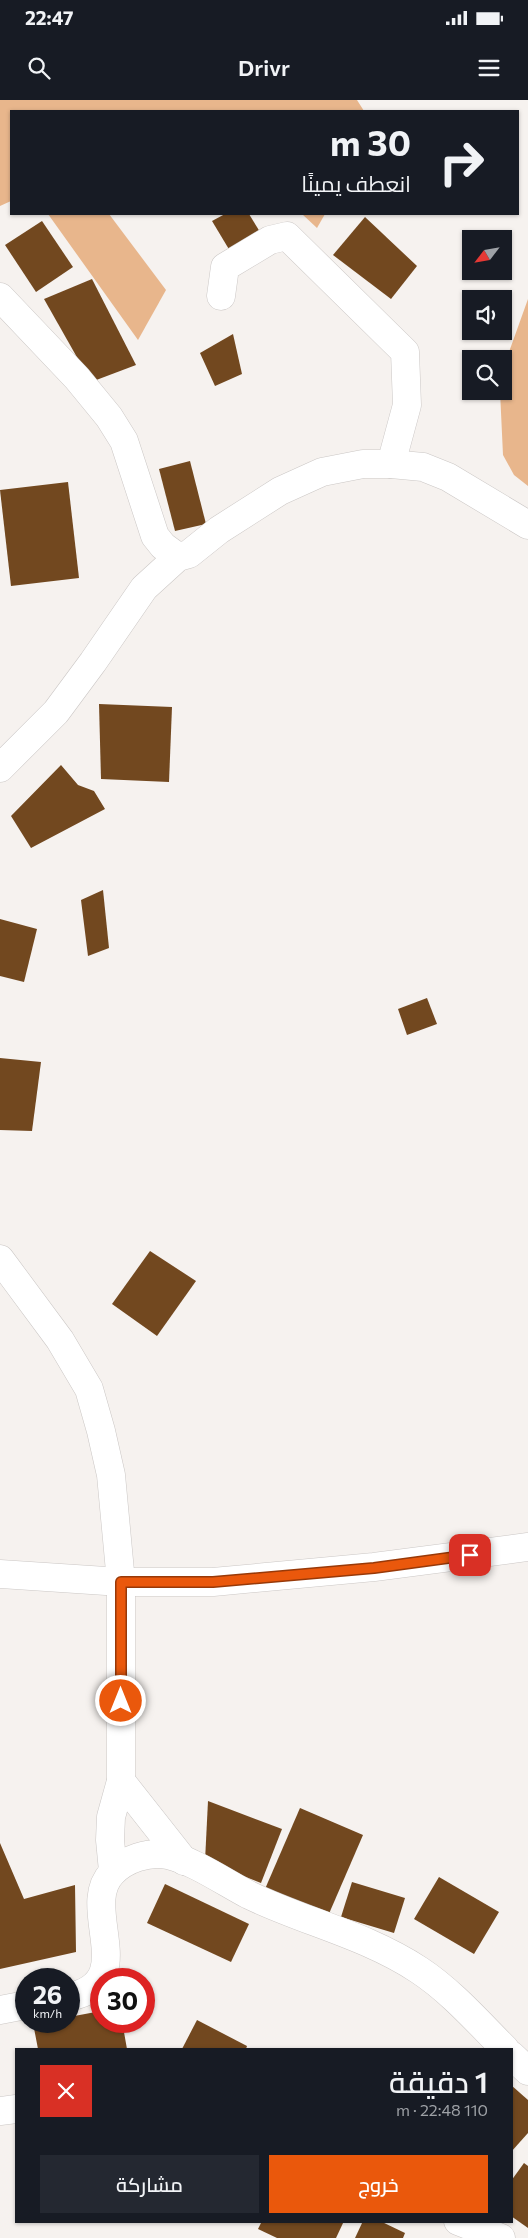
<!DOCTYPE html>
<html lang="ar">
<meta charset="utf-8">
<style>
body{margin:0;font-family:Commissioner,Cairo,sans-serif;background:#242831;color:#f1f3f6;direction:rtl;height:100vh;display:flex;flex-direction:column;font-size:19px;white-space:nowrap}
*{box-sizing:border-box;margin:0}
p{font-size:16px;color:#9ea1a6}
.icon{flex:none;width:28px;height:28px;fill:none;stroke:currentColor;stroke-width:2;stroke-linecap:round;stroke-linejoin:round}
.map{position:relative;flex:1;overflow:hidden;direction:ltr}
.details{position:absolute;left:15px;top:1948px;width:498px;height:175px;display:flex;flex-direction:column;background:#171b24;border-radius:0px;box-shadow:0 1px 4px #0004;direction:rtl}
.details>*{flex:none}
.top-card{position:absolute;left:10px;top:10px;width:509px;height:105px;border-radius:0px;box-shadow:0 1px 4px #0004;direction:rtl;background:#171b24;color:#f1f3f6;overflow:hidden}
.needle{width:32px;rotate:239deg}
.tools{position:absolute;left:462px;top:130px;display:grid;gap:10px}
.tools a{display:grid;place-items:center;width:50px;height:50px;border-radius:0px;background:#171b24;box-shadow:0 1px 4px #0004;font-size:25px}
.speed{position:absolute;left:15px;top:1868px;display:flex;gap:10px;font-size:25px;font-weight:700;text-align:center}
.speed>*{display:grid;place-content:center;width:65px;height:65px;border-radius:50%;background:#171b24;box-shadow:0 1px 4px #0004;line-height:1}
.speed small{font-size:12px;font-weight:400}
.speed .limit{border:8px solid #d22;background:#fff;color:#111}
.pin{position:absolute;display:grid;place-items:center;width:42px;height:42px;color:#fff;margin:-21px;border-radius:10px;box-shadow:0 2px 8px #0006}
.me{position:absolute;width:55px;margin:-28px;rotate:0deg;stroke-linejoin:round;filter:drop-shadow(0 0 4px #0008)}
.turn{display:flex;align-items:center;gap:18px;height:105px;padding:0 25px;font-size:22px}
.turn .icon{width:65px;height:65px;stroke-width:2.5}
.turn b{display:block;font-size:35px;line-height:42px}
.round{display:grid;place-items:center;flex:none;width:52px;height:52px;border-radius:0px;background:#242831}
.head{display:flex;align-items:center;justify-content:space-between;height:85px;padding:0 25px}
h1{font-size:30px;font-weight:600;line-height:38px}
.button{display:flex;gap:10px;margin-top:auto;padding:10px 25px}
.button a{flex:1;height:58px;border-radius:0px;background:#ea580c;color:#fff;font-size:20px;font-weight:600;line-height:58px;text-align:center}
.button a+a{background:#242831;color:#f1f3f6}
.status{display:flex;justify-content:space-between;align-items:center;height:35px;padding:0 25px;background:#171b24;direction:ltr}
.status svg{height:14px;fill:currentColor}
header{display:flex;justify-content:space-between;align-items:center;height:65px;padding:0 25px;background:#171b24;font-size:22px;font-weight:600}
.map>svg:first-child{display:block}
.forest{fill:#e8b68c}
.building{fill:#72481f}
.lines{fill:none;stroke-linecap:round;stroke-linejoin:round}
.minor-casing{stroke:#cbc7c5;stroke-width:29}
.minor{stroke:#fff;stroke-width:28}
.route-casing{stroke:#983908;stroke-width:12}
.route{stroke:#ea580c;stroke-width:9}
</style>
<div class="status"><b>22:47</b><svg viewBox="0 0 49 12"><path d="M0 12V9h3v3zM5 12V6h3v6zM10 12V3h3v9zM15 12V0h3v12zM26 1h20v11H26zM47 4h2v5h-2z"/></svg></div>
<header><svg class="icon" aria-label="menu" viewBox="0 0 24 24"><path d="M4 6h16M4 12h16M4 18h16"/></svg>Drivr<svg class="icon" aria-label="search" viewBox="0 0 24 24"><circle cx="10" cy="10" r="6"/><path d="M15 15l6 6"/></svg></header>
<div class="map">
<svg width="528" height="2138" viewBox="0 0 528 2138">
<rect width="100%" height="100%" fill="#f6f2ef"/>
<g class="forest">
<polygon points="0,0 357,0 364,11 11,11 11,101 0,106"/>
<polygon points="48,114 109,114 166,190 138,240"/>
<polygon points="302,114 325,114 317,128"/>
<polygon points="528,199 528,386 514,375 503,355 500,291 504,291 504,266"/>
</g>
<g class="building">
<polygon points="225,114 249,114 260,132 230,151 212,121"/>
<polygon points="365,117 417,166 391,199 333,155"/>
<polygon points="42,121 73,167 36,192 5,145"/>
<polygon points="92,179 136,265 91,282 44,199"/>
<polygon points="233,234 242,274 215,286 200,253"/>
<polygon points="190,361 206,424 175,431 159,369"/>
<polygon points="68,382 79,478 11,486 0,390"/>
<polygon points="99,604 172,607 169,682 101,679"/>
<polygon points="61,665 78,685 94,691 105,709 31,748 11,716"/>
<polygon points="103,790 109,848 88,856 81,800"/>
<polygon points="0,819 37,829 24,882 0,876"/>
<polygon points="427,898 437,924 407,935 398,909"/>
<polygon points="0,958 41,962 32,1031 0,1030"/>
<polygon points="150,1151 196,1181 157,1236 112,1204"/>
<polygon points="208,1701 282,1729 261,1783 205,1761"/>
<polygon points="300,1708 363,1735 328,1816 265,1789"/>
<polygon points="0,1743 24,1799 75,1785 76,1852 0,1869"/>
<polygon points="439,1777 499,1812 474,1854 414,1819"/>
<polygon points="352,1782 405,1798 394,1833 341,1817"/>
<polygon points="165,1784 249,1824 231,1862 147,1823"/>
<polygon points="101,1911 101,1921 122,1921 127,1949 38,1949 33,1923 69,1921 69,1917"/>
<polygon points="197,1920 247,1946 246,1949 182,1949"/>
<polygon points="511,1985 528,2000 528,2033 511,2052"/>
<polygon points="524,2063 528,2066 528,2128 511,2116 511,2081"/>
<polygon points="262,2121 344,2121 336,2138 277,2138 258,2129"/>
<polygon points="363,2121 380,2121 405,2133 403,2138 355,2138"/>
</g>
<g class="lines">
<g class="minor-casing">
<g id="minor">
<polyline points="221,196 225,167 270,140 287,136 405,252 407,305 391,364"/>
<polyline points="0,197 77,278 109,317 124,341 155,436 163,446 178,457"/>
<polyline points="0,668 56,612 93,562 144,488 178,457 189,454 219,430 280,391 322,372 363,364 391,364 423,367 448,377 528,425"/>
<polyline points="0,1159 60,1240 89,1289 101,1331 111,1375 121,1482 121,1681 111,1717 110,1740 113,1771"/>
<polyline points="0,1474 121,1482 213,1482 374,1467 528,1447"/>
<polyline points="121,1681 184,1761"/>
<path d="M69,1897C142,1882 78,1808 112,1773C125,1759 149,1751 168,1755C192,1760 226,1783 249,1795C305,1822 366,1835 419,1870C451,1891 478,1922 505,1949"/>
<polyline points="0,1910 26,1905"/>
<polyline points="511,1955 528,1971"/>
<polyline points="0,2011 16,2009"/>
<polyline points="458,2121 501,2138"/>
</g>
</g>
<use href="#minor" class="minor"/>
</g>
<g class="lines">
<g class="route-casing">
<polyline id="route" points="121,1601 121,1482 213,1482 374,1468 470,1455"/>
</g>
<use href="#route" class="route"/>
</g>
</svg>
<div class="tools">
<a><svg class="needle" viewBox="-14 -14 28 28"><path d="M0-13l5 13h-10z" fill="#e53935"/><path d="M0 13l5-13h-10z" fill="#9ea1a6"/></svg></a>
<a><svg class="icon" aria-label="sound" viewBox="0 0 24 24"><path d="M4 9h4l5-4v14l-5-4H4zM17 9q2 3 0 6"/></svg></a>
<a><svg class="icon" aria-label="search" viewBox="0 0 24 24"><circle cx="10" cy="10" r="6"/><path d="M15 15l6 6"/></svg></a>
</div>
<div class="speed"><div>26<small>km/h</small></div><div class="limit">30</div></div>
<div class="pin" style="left:470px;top:1455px;background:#d93025"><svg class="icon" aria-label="arrive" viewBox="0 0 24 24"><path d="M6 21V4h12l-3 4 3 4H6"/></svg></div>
<svg class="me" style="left:121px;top:1601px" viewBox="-20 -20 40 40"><circle r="17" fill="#ea580c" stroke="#fff" stroke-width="3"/><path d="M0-11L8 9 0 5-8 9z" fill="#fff"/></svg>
<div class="top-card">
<div class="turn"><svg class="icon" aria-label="right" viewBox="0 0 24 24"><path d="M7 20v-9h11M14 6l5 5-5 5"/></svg><div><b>30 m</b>انعطف يمينًا</div></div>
</div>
<section class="details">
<div class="head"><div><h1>1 دقيقة</h1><p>110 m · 22:48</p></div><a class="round" style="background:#d93025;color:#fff"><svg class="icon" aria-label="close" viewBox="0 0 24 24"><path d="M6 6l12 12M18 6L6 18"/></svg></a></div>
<div class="button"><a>خروج</a><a>مشاركة</a></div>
</section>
</div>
